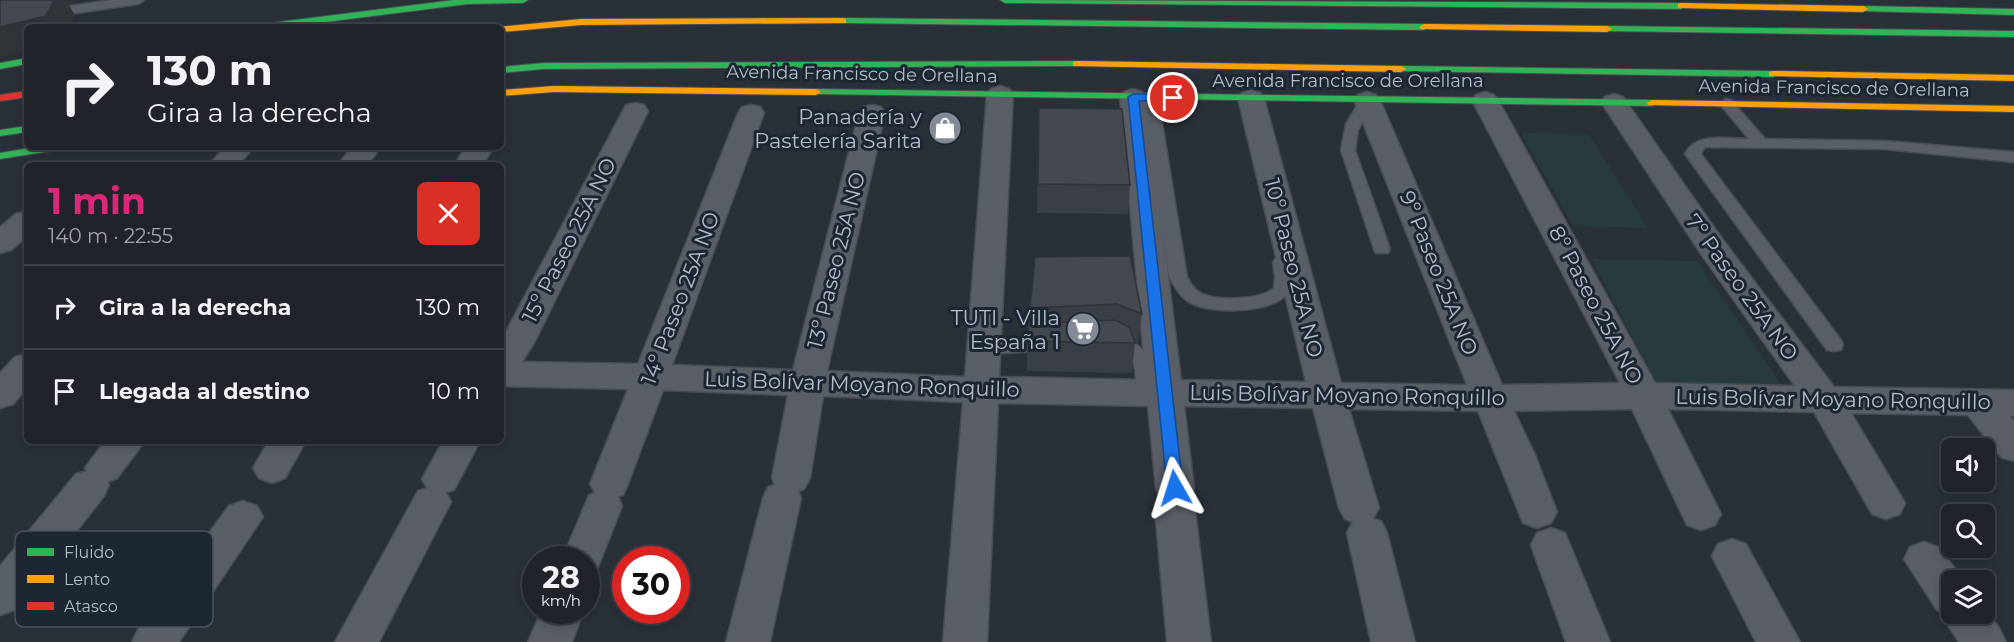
<!DOCTYPE html>
<html lang="es">
<meta charset="utf-8">
<style>
body{margin:0;font-family:Montserrat,sans-serif;background:#2d3036;color:#f1f3f6;height:100vh;display:flex;flex-direction:column;font-size:22px;white-space:nowrap}
*{box-sizing:border-box;margin:0}
p{font-size:20px;color:#a2a4a8}
.icon{flex:none;width:33px;height:33px;fill:none;stroke:currentColor;stroke-width:2;stroke-linecap:round;stroke-linejoin:round}
.map{position:relative;flex:1;overflow:hidden}
.drawer{position:absolute;left:24px;top:162px;width:480px;height:282px;display:flex;flex-direction:column;background:#20242a;border-radius:9px;box-shadow:0 3px 9px #0003,0 0 0 2px #3d4147}
.drawer>*{flex:none}
.banner{position:absolute;left:24px;top:24px;width:480px;height:126px;border-radius:9px;box-shadow:0 3px 9px #0003,0 0 0 2px #3d4147;background:#20242a;color:#f1f3f6;overflow:hidden}
.fabs{position:absolute;left:1941px;top:438px;display:grid;gap:12px}
.fabs a{display:grid;place-items:center;width:54px;height:54px;border-radius:9px;background:#20242a;box-shadow:0 3px 9px #0003,0 0 0 2px #3d4147;font-size:30px}
.speed{position:absolute;left:522px;top:546px;display:flex;gap:12px;font-size:30px;font-weight:700;text-align:center}
.speed>*{display:grid;place-content:center;width:78px;height:78px;border-radius:50%;background:#20242a;box-shadow:0 3px 9px #0003,0 0 0 2px #3d4147;line-height:1}
.speed small{font-size:15px;font-weight:400}
.speed .limit{border:9px solid #d22;background:#fff;color:#111}
.pin{position:absolute;display:grid;place-items:center;width:51px;height:51px;color:#fff;margin:-26px;border:3px solid #fff;border-radius:50%;box-shadow:0 2px 6px #0007}
.me{position:absolute;width:66px;margin:-33px;rotate:354deg;stroke-linejoin:round;filter:drop-shadow(0 0 4px #0008)}
.turn{display:flex;align-items:center;gap:21px;height:126px;padding:0 24px;font-size:27px}
.turn .icon{width:78px;height:78px;stroke-width:2.5}
.turn b{display:block;font-size:42px;line-height:51px}
.round{display:grid;place-items:center;flex:none;width:63px;height:63px;border-radius:9px;background:#2d3036}
.overview{display:flex;align-items:center;justify-content:space-between;height:102px;padding:0 24px}
h1{font-size:36px;font-weight:700;line-height:45px;color:#db2777}
ul{padding:0;list-style:none}
li{display:flex;align-items:center;gap:18px;height:84px;padding:0 24px;border-top:2px solid #3d4147}
li div{flex:1}
li b{display:block;font-size:22px}
li em{font-style:normal}
.map>svg:first-child{display:block}
.green{fill:#273a3e}
.lines{fill:none;stroke-linecap:round;stroke-linejoin:round}
.lane-casing{stroke:#484c53;stroke-width:3}
.street-casing{stroke:#484c53;stroke-width:3}
.fast-casing{stroke:#484c55;stroke-width:2}
.slow-casing{stroke:#484c55;stroke-width:2}
.jam-casing{stroke:#484c55;stroke-width:2}
.lane{fill:#5a5e66;fill-rule:evenodd}
.street{fill:#5a5e66;fill-rule:evenodd}
.fast{fill:#30b455;fill-rule:evenodd}
.slow{fill:#ff9f0a;fill-rule:evenodd}
.jam{fill:#e5322d;fill-rule:evenodd}
.wall{fill:#3a3f45}
.shaded-wall{fill:#303338}
.building{fill:#444950;stroke:#303338;stroke-width:1.5}
.route{fill:#1a73e8;stroke:#114b97;stroke-width:1.5}
.labels{text-anchor:middle;dominant-baseline:central;stroke-width:6;stroke-linejoin:round;paint-order:stroke}
.far-street-label{font-size:18px;fill:#b4bcc9;stroke:#1d2633}
.poi-label{font-size:21px;fill:#b4bcc9;stroke:#1d2633;text-anchor:end}
.street-label{font-size:21px;fill:#b4bcc9;stroke:#1d2633}
.key{fill:#1d2633;stroke:#4a5360;stroke-width:1.5}
.key-label{font-size:16px;fill:#b4bcc9}
</style>
<div class="map">
<svg width="2014" height="642" viewBox="0 0 2014 642">
<rect width="100%" height="100%" fill="#2a3038"/>
<g class="green">
<polygon points="1521,133 1589,134 1648,228 1573,226"/>
<polygon points="1592,259 1697,261 1784,388 1658,387"/>
</g>
<g class="lines">
<g class="lane-casing">
<g id="lane">
<polygon points="112,0 144,0 138,4 0,24 0,16"/>
<path d="M1151,94L1158,98L1187,277C1190,282 1193,288 1199,292C1213,302 1261,300 1274,288L1275,277L1273,263L1275,259H1287C1322,314 1212,320 1186,300C1178,294 1174,285 1169,277L1146,119L1144,98Z"/>
<polygon points="1367,96 1374,100 1358,130 1355,150 1390,249 1388,253 1376,253 1374,249 1341,150 1346,124 1362,97"/>
<path d="M1726,99L1731,100L1765,139L1885,141L2014,152V162L1885,149L1705,147L1701,154L1841,340L1843,345L1841,350L1834,351L1827,350L1685,154C1696,131 1728,139 1749,139L1719,103Z"/>
<path d="M1114,336C1138,342 1151,351 1154,377C1155,384 1156,390 1153,396L1146,398L1139,396C1133,385 1139,368 1130,357C1123,349 1110,351 1105,342L1108,337Z"/>
<polygon points="1050,339 1057,340 1059,345 1057,350 984,354 977,353 975,348 977,343 984,342"/>
</g>
</g>
<g class="street-casing">
<g id="street">
<polygon points="1000,86 1009,89 1013,94 999,377 1146,380 1120,97 1124,92 1133,89 1142,92 1146,97 1181,380 1306,382 1238,98 1242,93 1251,90 1260,93 1264,98 1341,383 1467,385 1354,100 1358,95 1367,92 1376,95 1380,100 1502,385 1620,383 1472,100 1476,95 1485,92 1494,95 1498,100 1655,383 1795,386 1701,254 1601,102 1605,97 1614,94 1623,97 1723,240 1834,387 2014,390 2014,416 2009,416 2014,421 2014,461 2001,457 1968,415 1851,413 1905,503 1900,514 1886,519 1872,514 1814,412 1668,409 1721,514 1715,525 1701,530 1687,525 1632,409 1514,411 1535,455 1557,512 1551,523 1537,528 1523,523 1478,411 1349,409 1379,508 1373,519 1381,521 1387,533 1415,642 1371,642 1347,533 1353,522 1345,519 1339,508 1313,408 1184,406 1194,488 1189,499 1195,510 1211,642 1167,642 1155,510 1161,499 1156,488 1148,406 998,403 987,642 943,642 963,402 823,396 810,478 804,489 798,491 801,498 770,642 726,642 763,498 768,487 775,485 772,478 788,395 663,390 628,484 623,495 618,496 622,506 596,572 586,576 586,560 562,560 589,495 595,493 590,484 628,389 501,386 501,341 626,105 635,103 644,105 648,111 534,343 522,362 638,364 738,113 742,107 751,105 760,107 764,113 672,365 793,370 859,113 863,107 872,105 881,107 885,113 827,371 965,377 987,94 991,89"/>
<polygon points="225,147 254,147 238,165 209,165"/>
<polygon points="352,147 381,147 367,165 338,165"/>
<polygon points="466,147 494,147 482,165 454,165"/>
<polygon points="27,211 27,236 11,250 0,253 0,227 16,214"/>
<polygon points="27,354 27,388 13,404 0,408 0,373 15,357"/>
<polygon points="105,441 145,441 117,478 107,482 109,485 104,496 15,610 0,615 0,566 76,474 87,471 85,468"/>
<polygon points="269,441 306,441 285,478 272,483 259,478 253,468"/>
<polygon points="443,441 480,441 454,490 446,492 451,502 379,642 335,642 418,491 427,488 422,479"/>
<polygon points="243,501 257,506 263,517 179,642 132,642 139,628 229,506"/>
<polygon points="1551,528 1565,533 1610,642 1566,642 1531,545 1537,533"/>
<polygon points="1732,539 1746,544 1800,642 1756,642 1712,556 1718,544"/>
<polygon points="1924,542 1938,547 1964,580 1952,580 1952,614 1984,614 1984,608 1999,628 2006,642 1959,642 1949,627 1944,612 1937,610 1904,559 1910,547"/>
<polygon points="542,610 584,610 572,642 528,642"/>
</g>
</g>
<g class="fast-casing">
<g id="fast">
<polygon points="454,0 528,0 523,3 468,4 286,27 258,27 263,24"/>
<polygon points="1000,0 1681,3 1686,6 1681,9 1005,3"/>
<polygon points="1863,6 2014,9 2014,15 1860,11 1858,9"/>
<polygon points="843,18 1424,24 1429,27 1424,30 840,23 840,19"/>
<polygon points="1607,26 2014,31 2014,37 1604,31 1604,27"/>
<polygon points="27,58 27,64 0,69 0,63"/>
<polygon points="1077,61 1081,62 1081,66 544,69 501,73 501,67 544,63"/>
<polygon points="1401,66 1773,71 1778,74 1773,77 1397,71 1396,69"/>
<polygon points="816,89 1652,100 1657,103 1652,106 812,94 812,90"/>
<polygon points="27,126 27,132 0,136 0,130"/>
<polygon points="36,147 63,147 57,150 0,159 0,153"/>
</g>
</g>
<g class="slow-casing">
<g id="slow">
<polygon points="1681,3 1863,6 1868,9 1863,12 1678,8 1678,4"/>
<polygon points="843,18 846,19 846,23 581,25 501,32 501,27 498,27 581,19"/>
<polygon points="1424,24 1607,26 1612,29 1607,32 1421,29 1419,27"/>
<polygon points="1077,61 1401,66 1406,69 1401,72 1073,66 1073,62"/>
<polygon points="1773,71 2014,75 2014,81 1769,76 1769,72"/>
<polygon points="554,86 816,89 821,92 816,95 554,92 501,96 501,90"/>
<polygon points="1652,100 2014,106 2014,112 1648,105 1647,103"/>
</g>
</g>
<g class="jam-casing">
<polygon id="jam" points="27,91 27,97 0,101 0,95"/>
</g>
<use href="#lane" class="lane"/>
<use href="#street" class="street"/>
<use href="#fast" class="fast"/>
<use href="#slow" class="slow"/>
<use href="#jam" class="jam"/>
</g>
<g class="wall">
<polygon points="1038,136 1130,185 1128,214 1037,213"/>
<polygon points="1035,257 1142,314 1138,343 1135,342 1132,373 1027,371 1027,341 1030,324 1030,308"/>
</g>
<polygon class="shaded-wall" points="0,0 75,0 76,3 68,4 75,15 70,27 27,27 27,52 0,58"/>
<g class="building">
<polygon points="0,0 54,0 46,16 0,27"/>
<polygon points="1039,108 1122,109 1130,185 1038,184"/>
<polygon points="1130,256 1142,314 1117,304 1030,308 1035,257"/>
<polygon points="1116,320 1130,328 1135,343 1027,341 1029,324"/>
</g>
<polygon class="route" points="1173,94 1177,95 1177,100 1139,101 1183,488 1181,493 1175,495 1169,493 1167,488 1128,97 1133,94"/>
<defs>
<g id="shop-disc" transform="scale(1.725)"><circle r="9.5" fill="#848b96" stroke="#1d2633"/><path d="M-5-2.5h2.3a2.7 3.5 0 0 1 5.4 0H5L5.5 6h-11ZM-1.5-2.5h3a1.5 2.3 0 0 0-3 0Z" fill="#fff"/></g>
<g id="supermarket-disc" transform="scale(1.725)"><circle r="9.5" fill="#848b96" stroke="#1d2633"/><path d="M-6-5.5h2.5l.6 2H6L4.5 2H-2.5L-4.4-4H-6ZM-1.5 3.2a1.3 1.3 0 1 0 .1 0ZM3 3.2a1.3 1.3 0 1 0 .1 0Z" fill="#fff"/></g>
</defs>
<g fill-rule="evenodd">
<use href="#shop-disc" x="945" y="128"/>
<use href="#supermarket-disc" x="1083" y="329"/>
</g>
<g class="labels">
<g class="far-street-label">
<text transform="translate(862 74) rotate(1)">Avenida Francisco de Orellana</text>
<text x="1348" y="81">Avenida Francisco de Orellana</text>
<text transform="translate(1834 88) rotate(1)">Avenida Francisco de Orellana</text>
</g>
<g class="poi-label">
<text x="922" y="116">Panadería y<tspan x="922" dy="24">Pastelería Sarita</tspan></text>
<text x="1060" y="317">TUTI - Villa<tspan x="1060" dy="24">España 1</tspan></text>
</g>
<g class="street-label">
<text transform="translate(569 240) rotate(-63)">15º Paseo 25A NO</text>
<text transform="translate(836 260) rotate(-76)">13º Paseo 25A NO</text>
<text transform="translate(1294 268) rotate(76)">10º Paseo 25A NO</text>
<text transform="translate(1439 273) rotate(68)">9º Paseo 25A NO</text>
<text transform="translate(1742 287) rotate(54)">7º Paseo 25A NO</text>
<text transform="translate(680 298) rotate(-69)">14º Paseo 25A NO</text>
<text transform="translate(1596 305) rotate(62)">8º Paseo 25A NO</text>
<text transform="translate(862 384) rotate(2)">Luis Bolívar Moyano Ronquillo</text>
<text transform="translate(1347 395) rotate(1)">Luis Bolívar Moyano Ronquillo</text>
<text transform="translate(1833 399) rotate(1)">Luis Bolívar Moyano Ronquillo</text>
</g>
</g>
<rect x="15" y="531" width="198" height="96" rx="9" class="key"/>
<rect x="27" y="548" width="27" height="8" fill="#30b455"/>
<rect x="27" y="575" width="27" height="8" fill="#ff9f0a"/>
<rect x="27" y="602" width="27" height="8" fill="#e5322d"/>
<g class="key-label">
<text x="64" y="558">Fluido</text>
<text x="64" y="585">Lento</text>
<text x="64" y="612">Atasco</text>
</g>
</svg>
<div class="fabs">
<a><svg class="icon" aria-label="sound" viewBox="0 0 24 24"><path d="M4 9h4l5-4v14l-5-4H4zM17 9q2 3 0 6"/></svg></a>
<a><svg class="icon" aria-label="search" viewBox="0 0 24 24"><circle cx="10" cy="10" r="6"/><path d="M15 15l6 6"/></svg></a>
<a><svg class="icon" aria-label="layers" viewBox="0 0 24 24"><path d="M12 4l9 5-9 5-9-5zM3 14l9 5 9-5"/></svg></a>
</div>
<div class="speed"><div>28<small>km/h</small></div><div class="limit">30</div></div>
<div class="pin" style="left:1173px;top:98px;background:#d93025"><svg class="icon" aria-label="arrive" viewBox="0 0 24 24"><path d="M6 21V4h12l-3 4 3 4H6"/></svg></div>
<svg class="me" style="left:1175px;top:488px" viewBox="-20 -20 40 40"><path d="M0-17L14 15 0 8-14 15z" fill="#1a73e8" stroke="#fff" stroke-width="4"/></svg>
<div class="banner">
<div class="turn"><svg class="icon" aria-label="right" viewBox="0 0 24 24"><path d="M7 20v-9h11M14 6l5 5-5 5"/></svg><div><b>130 m</b>Gira a la derecha</div></div>
</div>
<section class="drawer">
<div class="overview"><div><h1>1 min</h1><p>140 m · 22:55</p></div><a class="round" style="background:#d93025;color:#fff"><svg class="icon" aria-label="close" viewBox="0 0 24 24"><path d="M6 6l12 12M18 6L6 18"/></svg></a></div>
<ul>
<li><svg class="icon" aria-label="right" viewBox="0 0 24 24"><path d="M7 20v-9h11M14 6l5 5-5 5"/></svg><div><b>Gira a la derecha</b></div><em>130 m</em></li>
<li><svg class="icon" aria-label="arrive" viewBox="0 0 24 24"><path d="M6 21V4h12l-3 4 3 4H6"/></svg><div><b>Llegada al destino</b></div><em>10 m</em></li>
</ul>
</section>
</div>
